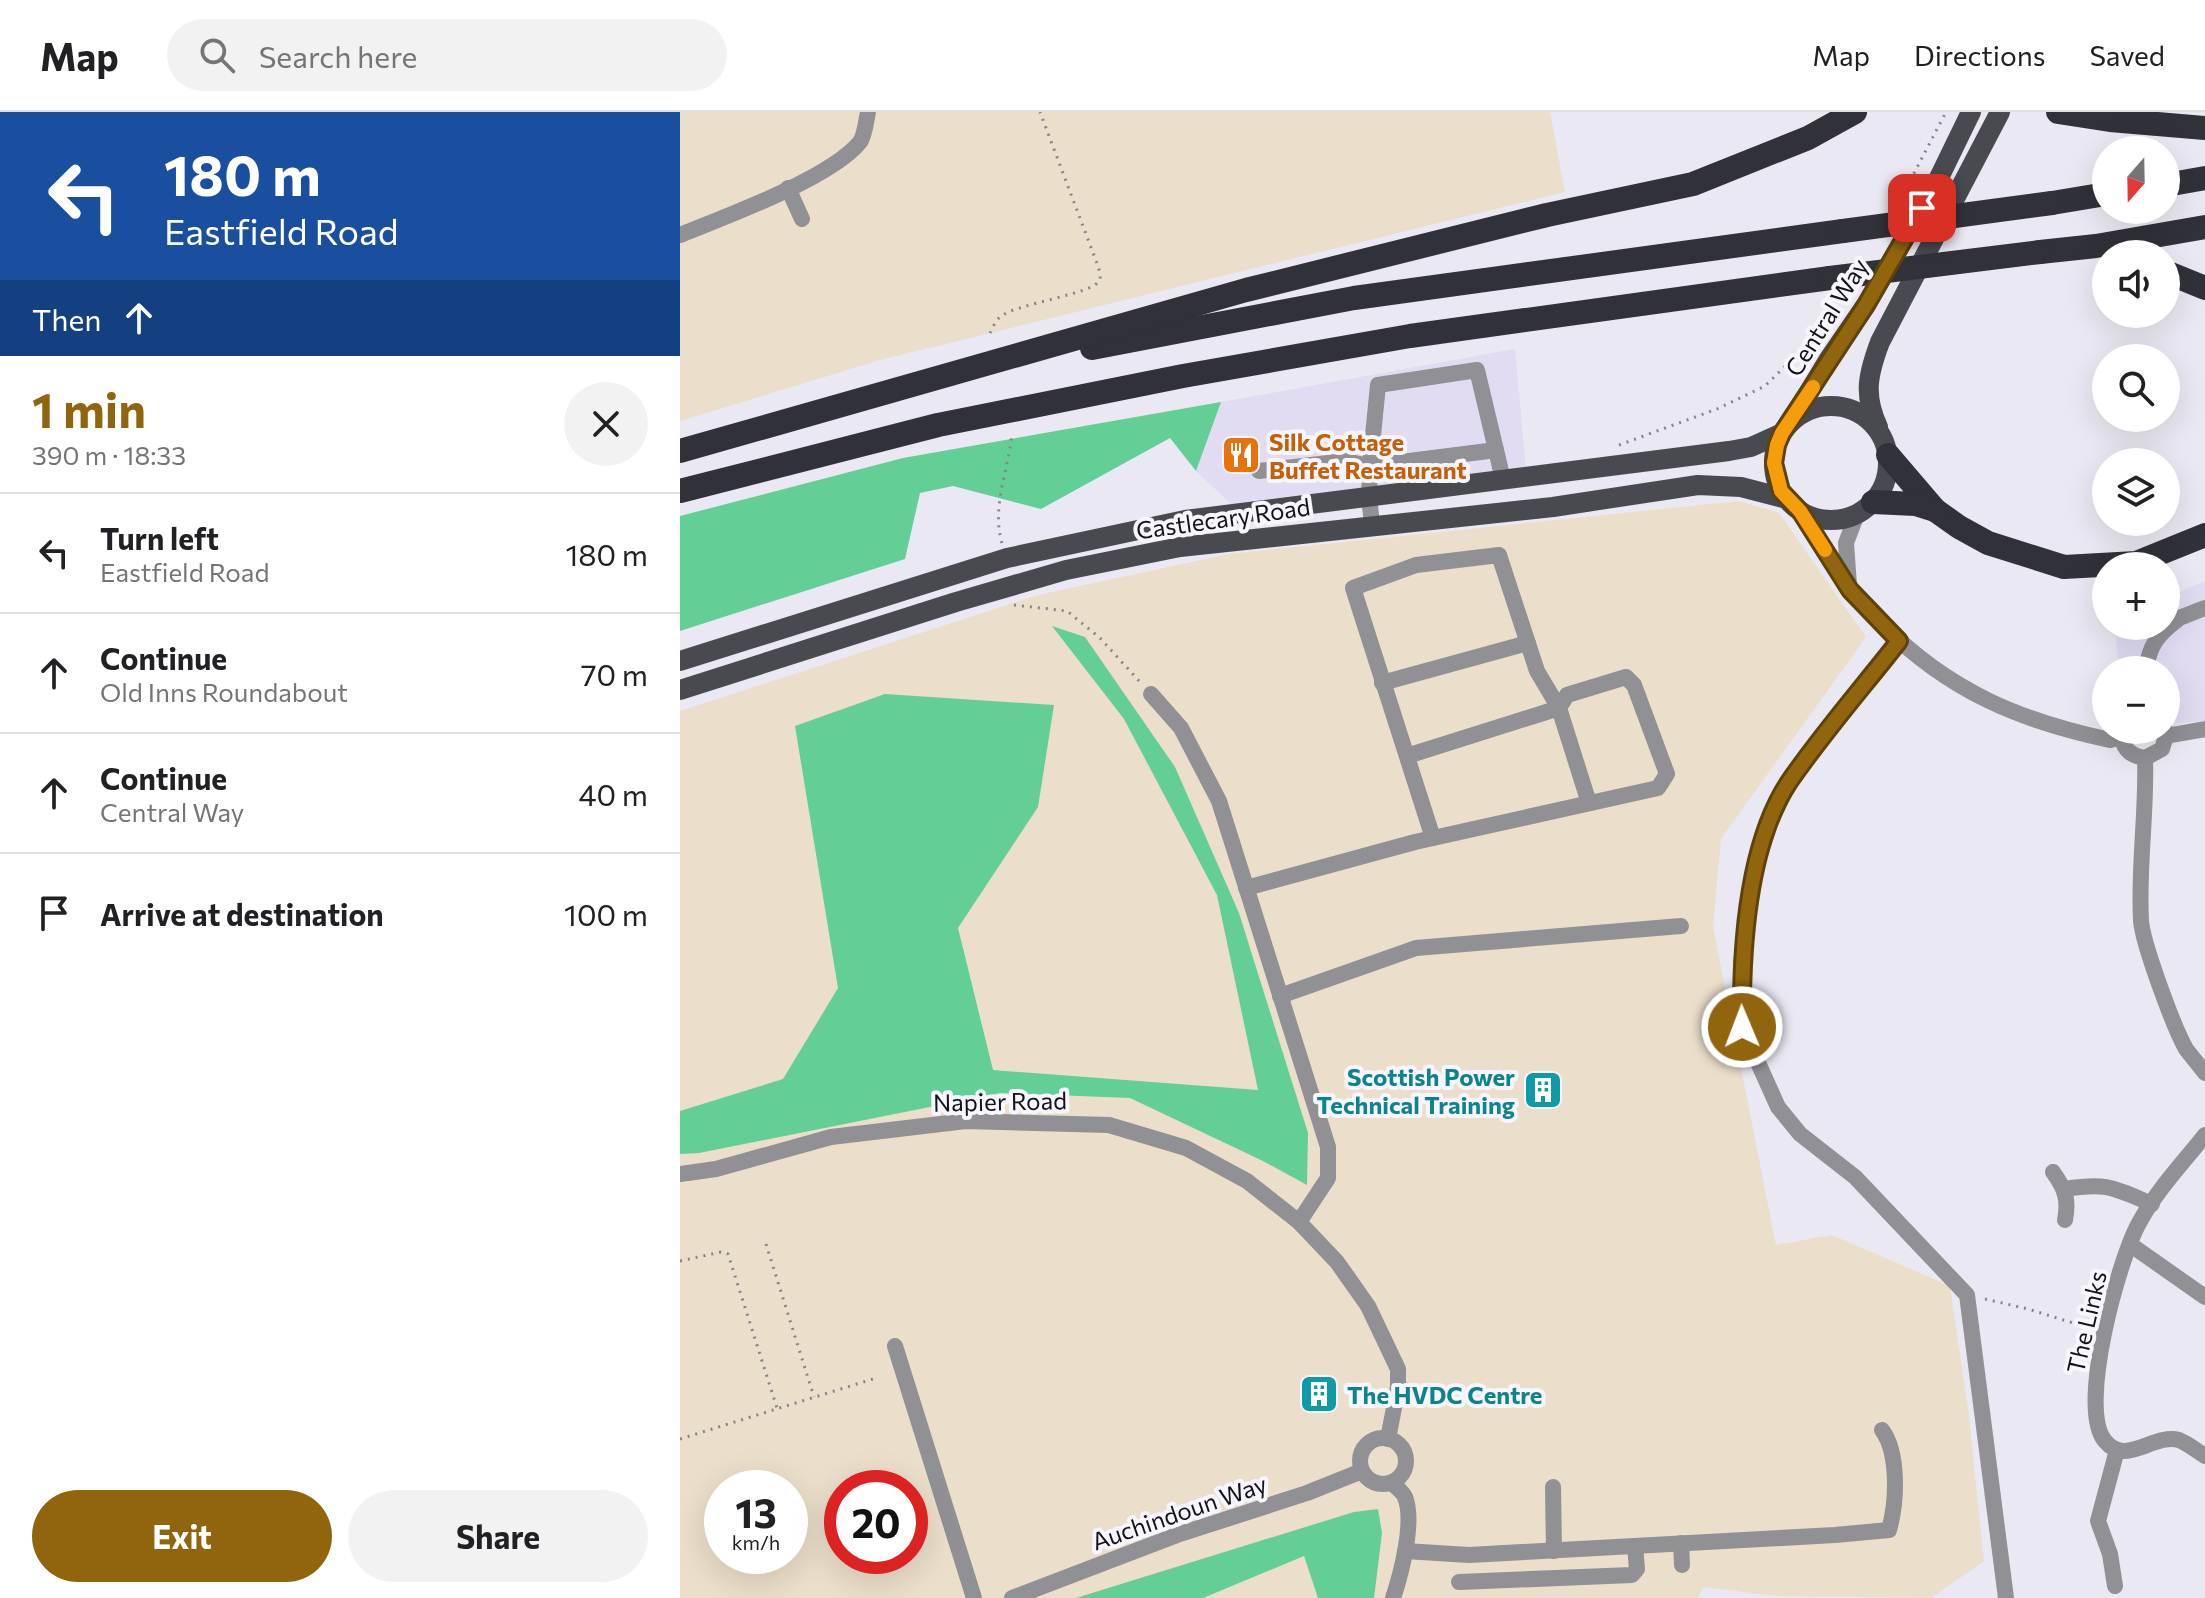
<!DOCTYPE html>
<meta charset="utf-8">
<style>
body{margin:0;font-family:Commissioner,sans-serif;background:#f2f2f2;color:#202124;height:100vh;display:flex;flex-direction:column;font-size:30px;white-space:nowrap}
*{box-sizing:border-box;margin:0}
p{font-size:26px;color:#757577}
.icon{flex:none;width:44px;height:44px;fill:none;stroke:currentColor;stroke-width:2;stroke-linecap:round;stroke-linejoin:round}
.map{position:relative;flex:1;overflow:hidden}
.panel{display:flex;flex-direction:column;background:#fff;width:680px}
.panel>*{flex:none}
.banner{background:#1a4fa0;color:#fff;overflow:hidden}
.needle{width:52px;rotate:200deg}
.fabs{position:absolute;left:1412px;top:24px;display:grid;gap:16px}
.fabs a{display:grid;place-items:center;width:88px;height:88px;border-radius:50%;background:#fff;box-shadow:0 8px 32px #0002;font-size:40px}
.speed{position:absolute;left:24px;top:1358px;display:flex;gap:16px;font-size:40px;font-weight:700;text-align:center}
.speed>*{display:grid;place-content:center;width:104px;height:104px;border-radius:50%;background:#fff;box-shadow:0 8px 32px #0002;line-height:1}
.speed small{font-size:20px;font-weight:400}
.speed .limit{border:12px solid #d22;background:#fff;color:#111}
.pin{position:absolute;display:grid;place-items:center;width:68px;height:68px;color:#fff;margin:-34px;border-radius:16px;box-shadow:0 4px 12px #0006}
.me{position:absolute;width:88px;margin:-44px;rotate:359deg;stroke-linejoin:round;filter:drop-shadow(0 0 6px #0008)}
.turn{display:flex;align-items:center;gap:28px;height:168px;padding:0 32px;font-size:36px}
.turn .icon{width:104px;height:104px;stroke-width:2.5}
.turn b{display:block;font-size:56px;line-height:68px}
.then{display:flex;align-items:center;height:76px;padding:0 32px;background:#0003;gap:16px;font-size:30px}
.round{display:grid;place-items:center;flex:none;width:84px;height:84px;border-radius:42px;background:#f2f2f2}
.summary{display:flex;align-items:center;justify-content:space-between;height:136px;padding:0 32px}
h1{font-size:48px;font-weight:700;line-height:60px;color:#90650e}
.action{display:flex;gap:16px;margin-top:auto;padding:16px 32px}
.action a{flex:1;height:92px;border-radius:48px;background:#90650e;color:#fff;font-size:32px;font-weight:700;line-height:92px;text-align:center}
.action a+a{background:#f2f2f2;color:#202124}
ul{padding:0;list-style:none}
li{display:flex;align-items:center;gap:24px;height:120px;padding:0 32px;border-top:2px solid #e0e0e0}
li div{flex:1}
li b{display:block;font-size:30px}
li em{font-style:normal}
header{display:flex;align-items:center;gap:48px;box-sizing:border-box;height:112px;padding:0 40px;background:#fff;border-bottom:2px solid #e0e0e0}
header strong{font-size:38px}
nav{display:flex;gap:44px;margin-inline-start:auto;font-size:28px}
.search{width:560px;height:72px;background:#f2f2f2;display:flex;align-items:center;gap:20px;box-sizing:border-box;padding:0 28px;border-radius:44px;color:#757577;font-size:30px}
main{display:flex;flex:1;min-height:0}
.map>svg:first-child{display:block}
.commercial{fill:#e1dcf2}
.industrial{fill:#ebdeca;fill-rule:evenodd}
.forest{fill:#64ce97}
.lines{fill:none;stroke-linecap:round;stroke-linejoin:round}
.path{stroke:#85848b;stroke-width:3;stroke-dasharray:2 6;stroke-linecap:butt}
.minor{stroke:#909095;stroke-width:16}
.major{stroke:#494950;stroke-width:20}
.highway{stroke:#303139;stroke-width:24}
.highway-bridge{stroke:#303139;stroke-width:24}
.route-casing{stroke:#5e4209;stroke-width:20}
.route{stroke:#90650e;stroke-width:14}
.slow{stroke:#f59e0b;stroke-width:14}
.labels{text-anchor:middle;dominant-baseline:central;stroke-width:8;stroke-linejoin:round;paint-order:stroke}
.street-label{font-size:24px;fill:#131215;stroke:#f7f5fe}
.food-label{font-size:24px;font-weight:bold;fill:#c56008;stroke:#f7f5fe;text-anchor:start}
.culture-label{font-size:24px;font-weight:bold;fill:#0d838f;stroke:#f7f5fe;text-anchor:end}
</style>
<header>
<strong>Map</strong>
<div class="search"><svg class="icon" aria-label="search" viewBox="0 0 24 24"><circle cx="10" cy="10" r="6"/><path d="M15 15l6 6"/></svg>Search here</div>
<nav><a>Map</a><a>Directions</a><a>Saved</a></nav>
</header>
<main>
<section class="panel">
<div class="banner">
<div class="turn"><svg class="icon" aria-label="left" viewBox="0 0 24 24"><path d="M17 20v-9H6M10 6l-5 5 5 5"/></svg><div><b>180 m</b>Eastfield Road</div></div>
<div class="then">Then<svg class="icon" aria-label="ahead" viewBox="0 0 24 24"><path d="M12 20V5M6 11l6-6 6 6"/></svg></div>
</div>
<div class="summary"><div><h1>1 min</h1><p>390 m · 18:33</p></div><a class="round"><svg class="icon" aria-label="close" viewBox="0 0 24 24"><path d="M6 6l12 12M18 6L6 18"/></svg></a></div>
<ul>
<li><svg class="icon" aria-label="left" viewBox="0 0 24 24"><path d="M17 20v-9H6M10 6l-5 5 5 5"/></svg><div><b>Turn left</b><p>Eastfield Road</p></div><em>180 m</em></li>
<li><svg class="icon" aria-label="ahead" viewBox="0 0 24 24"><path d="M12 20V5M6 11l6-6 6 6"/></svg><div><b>Continue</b><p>Old Inns Roundabout</p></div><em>70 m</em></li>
<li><svg class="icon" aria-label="ahead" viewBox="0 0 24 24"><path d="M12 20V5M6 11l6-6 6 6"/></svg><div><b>Continue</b><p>Central Way</p></div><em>40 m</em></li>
<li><svg class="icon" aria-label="arrive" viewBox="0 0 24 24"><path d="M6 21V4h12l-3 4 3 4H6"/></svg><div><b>Arrive at destination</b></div><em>100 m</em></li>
</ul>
<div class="action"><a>Exit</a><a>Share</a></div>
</section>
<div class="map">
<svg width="1525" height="1486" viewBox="0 0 1525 1486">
<rect width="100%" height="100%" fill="#eae8f2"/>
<g class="commercial">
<polygon points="835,237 846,357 553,394 516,359 541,290"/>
<polygon points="1525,469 1525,609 1497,611 1486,602 1486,558 1439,558 1435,514 1486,514 1486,486"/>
</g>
<g class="industrial">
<polygon points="0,0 870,0 885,80 200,248 0,309"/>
<path d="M1059,389L1099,401L1186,525L1041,727L1033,815L1096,1133L1152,1123L1270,1174L1289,1304L1304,1449L1251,1486L1098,1484L1023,1475L1018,1486H0V599L358,483L549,442ZM42,1376H110V1444H42ZM162,1376H230V1444H162Z"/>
</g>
<g class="forest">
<polygon points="541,290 516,359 490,326 361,397 273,374 240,381 225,447 0,519 0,404 223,346"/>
<polygon points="372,514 405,525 495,655 559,801 628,1021 627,1073 583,1049 450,986 320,981 19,1041 0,1042 0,999 103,967 158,876 115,614 205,582 374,593 358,695 278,816 313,958 578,978 537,783 444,607"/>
<polygon points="698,1397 702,1421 694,1486 638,1486 624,1444 523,1486 396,1486 674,1400"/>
</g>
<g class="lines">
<g class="path">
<polyline points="1219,90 1266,0"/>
<path d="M310,221C312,217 316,208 320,205C336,191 417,182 420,167C421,162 419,158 418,154L360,0"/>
<polyline points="939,333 1037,297 1085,274 1152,208"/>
<path d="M322,431C311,394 329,358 332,321"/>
<polyline points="334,493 387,499 420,526 460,570"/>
<polyline points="86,1132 134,1285"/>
<polyline points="0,1149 41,1140 48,1142 97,1296"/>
<polyline points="1305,1187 1348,1197 1409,1216"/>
<polyline points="0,1327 196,1266"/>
</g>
<g class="minor">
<polyline points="108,76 122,107"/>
<path d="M0,123C45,105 151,66 180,30C185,23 186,9 188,0"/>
<polyline points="579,359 665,349 690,354 698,273 797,258 816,338"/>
<path d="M1120,399C1137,425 1151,453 1169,477C1179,490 1192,502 1203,513C1269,579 1340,609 1430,628L1441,625"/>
<polyline points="692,412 689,385 690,354 816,338 823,368"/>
<polyline points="1169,473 1166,431 1177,402"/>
<polyline points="1489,510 1525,496"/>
<polyline points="1451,517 1467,514"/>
<polyline points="1219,529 1108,672 1091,709 1076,754 1061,852 1062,915 1098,995 1120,1022 1175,1065 1287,1183 1326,1486"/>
<path d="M1466,558C1469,534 1478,522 1497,508"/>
<polyline points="702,571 848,531"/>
<polyline points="471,582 501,616 539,689 648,1035 648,1066 619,1110"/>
<path d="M1442,618C1440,634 1449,644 1465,646L1482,637L1486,624L1485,618"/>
<polyline points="1486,624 1525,617"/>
<polyline points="727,644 879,596 857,559 819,443 736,453 673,476 753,726"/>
<path d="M1465,646C1467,700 1458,754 1461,808C1462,830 1494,916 1506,937C1512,945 1519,953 1525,961"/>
<polyline points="566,776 735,730 978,676 987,662 954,573 946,565 887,583 879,596 909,691"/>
<polyline points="600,884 736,836 1001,814"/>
<path d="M1525,1023C1503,1051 1476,1079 1459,1111C1439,1147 1397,1296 1425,1329C1446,1355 1473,1321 1499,1328C1507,1331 1517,1339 1525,1344"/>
<path d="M1373,1060C1385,1077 1389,1087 1385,1108"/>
<polyline points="0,1062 36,1057 151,1025 286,1009 429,1013 506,1036 567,1069 619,1110 657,1150 688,1194 718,1257 718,1275 708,1327"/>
<path d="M1385,1077C1427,1070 1434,1076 1472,1092"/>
<polyline points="1451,1133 1525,1185"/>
<polyline points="215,1234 294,1486"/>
<circle cx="703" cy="1349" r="23"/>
<path d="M712,1371C716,1375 723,1380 725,1385C735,1410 721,1462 713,1486"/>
<polyline points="873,1375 874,1439"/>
<polyline points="1001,1431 1002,1453"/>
<path d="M725,1439L789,1443L1155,1423L1209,1418C1217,1390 1219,1341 1202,1318"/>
<polyline points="779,1470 952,1463 957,1457 955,1434"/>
<polyline points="1435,1474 1430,1442 1418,1409 1437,1338"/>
<polyline points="332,1486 497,1423 627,1381 682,1359"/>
</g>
<g class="major">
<circle cx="1151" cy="351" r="57"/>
<polyline points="1111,310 1149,247 1186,193 1256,72 1291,0"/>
<path d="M1198,315C1183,283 1188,262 1200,230L1320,0"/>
<polyline points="0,549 327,446 505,408 1049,339 1071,335 1102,321"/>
<polyline points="0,578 276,490 386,458 500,435 873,395 1018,373 1061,375 1107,387"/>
</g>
<g class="highway">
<polyline points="1378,0 1430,8 1525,16"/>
<polyline points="1486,73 1525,66"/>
<polyline points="1372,91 1426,82"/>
<polyline points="1360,140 1416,134 1525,115"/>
<polyline points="1486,160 1525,176"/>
<polyline points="412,236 674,186 1163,119"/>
<polyline points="0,339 566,178 867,103 1013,72 1128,26 1175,0"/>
<polyline points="1208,343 1255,398 1279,415 1308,431 1384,455 1456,451 1525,423"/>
<polyline points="0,379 258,313 503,264 730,224 1150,166"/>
<polyline points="1193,390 1236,392 1255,398"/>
</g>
<g class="highway-bridge">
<polyline points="1163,119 1372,91"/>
<polyline points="1150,166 1360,140"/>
</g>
</g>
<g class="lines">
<g class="route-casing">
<path id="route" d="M1062,915C1061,840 1066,735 1109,670C1142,622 1183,575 1219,529L1170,478L1120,399L1101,379L1094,351L1097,333L1102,321L1186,193L1242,96"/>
</g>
<use href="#route" class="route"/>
<polyline class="slow" points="1133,275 1102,321 1097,333 1094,351 1101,379 1120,399 1145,438"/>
</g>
<defs>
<g id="restaurant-square" transform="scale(2)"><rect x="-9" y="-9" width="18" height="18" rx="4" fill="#e8710a" stroke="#f7f5fe"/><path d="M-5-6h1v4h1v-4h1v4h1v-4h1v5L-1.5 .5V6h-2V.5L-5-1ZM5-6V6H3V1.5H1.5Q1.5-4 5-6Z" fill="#fff"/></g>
<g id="building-square" transform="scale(2)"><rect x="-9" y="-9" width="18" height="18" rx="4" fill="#0f9aa8" stroke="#f7f5fe"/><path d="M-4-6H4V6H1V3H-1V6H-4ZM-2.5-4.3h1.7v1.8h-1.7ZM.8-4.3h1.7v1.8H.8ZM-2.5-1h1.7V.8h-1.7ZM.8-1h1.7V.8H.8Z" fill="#fff"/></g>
</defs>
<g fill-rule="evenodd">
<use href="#restaurant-square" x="561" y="343"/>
<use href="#building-square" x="863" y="978"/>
<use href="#building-square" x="639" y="1282"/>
</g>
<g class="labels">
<g class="street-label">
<text transform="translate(1146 205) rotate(-58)">Central Way</text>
<text transform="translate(543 406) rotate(-8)">Castlecary Road</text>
<text transform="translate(320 989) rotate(-1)">Napier Road</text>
<text transform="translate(1406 1210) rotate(-77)">The Links</text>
<text transform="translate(499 1400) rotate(-19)">Auchindoun Way</text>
</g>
<g class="food-label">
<text x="589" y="329">Silk Cottage<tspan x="589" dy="28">Buffet Restaurant</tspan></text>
</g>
<g class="culture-label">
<text x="835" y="964">Scottish Power<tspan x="835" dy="28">Technical Training</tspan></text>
<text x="667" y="1282" text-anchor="start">The HVDC Centre</text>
</g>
</g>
</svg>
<div class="fabs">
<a><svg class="needle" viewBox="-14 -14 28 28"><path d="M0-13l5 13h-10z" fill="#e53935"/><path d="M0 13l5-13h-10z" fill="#757577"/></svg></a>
<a><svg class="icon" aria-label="sound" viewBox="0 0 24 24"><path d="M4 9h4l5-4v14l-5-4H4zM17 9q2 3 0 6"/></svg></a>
<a><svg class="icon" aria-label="search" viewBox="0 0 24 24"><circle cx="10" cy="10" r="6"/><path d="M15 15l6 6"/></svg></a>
<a><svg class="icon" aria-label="layers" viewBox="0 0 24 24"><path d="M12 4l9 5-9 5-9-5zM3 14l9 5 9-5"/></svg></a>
<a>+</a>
<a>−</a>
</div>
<div class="speed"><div>13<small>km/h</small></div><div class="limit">20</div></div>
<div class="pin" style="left:1242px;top:96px;background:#d93025"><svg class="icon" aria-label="arrive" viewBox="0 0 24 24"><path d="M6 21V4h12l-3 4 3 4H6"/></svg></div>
<svg class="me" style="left:1062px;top:915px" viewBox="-20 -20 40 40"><circle r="17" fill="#90650e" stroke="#fff" stroke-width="3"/><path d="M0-11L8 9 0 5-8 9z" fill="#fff"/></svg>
</div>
</main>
